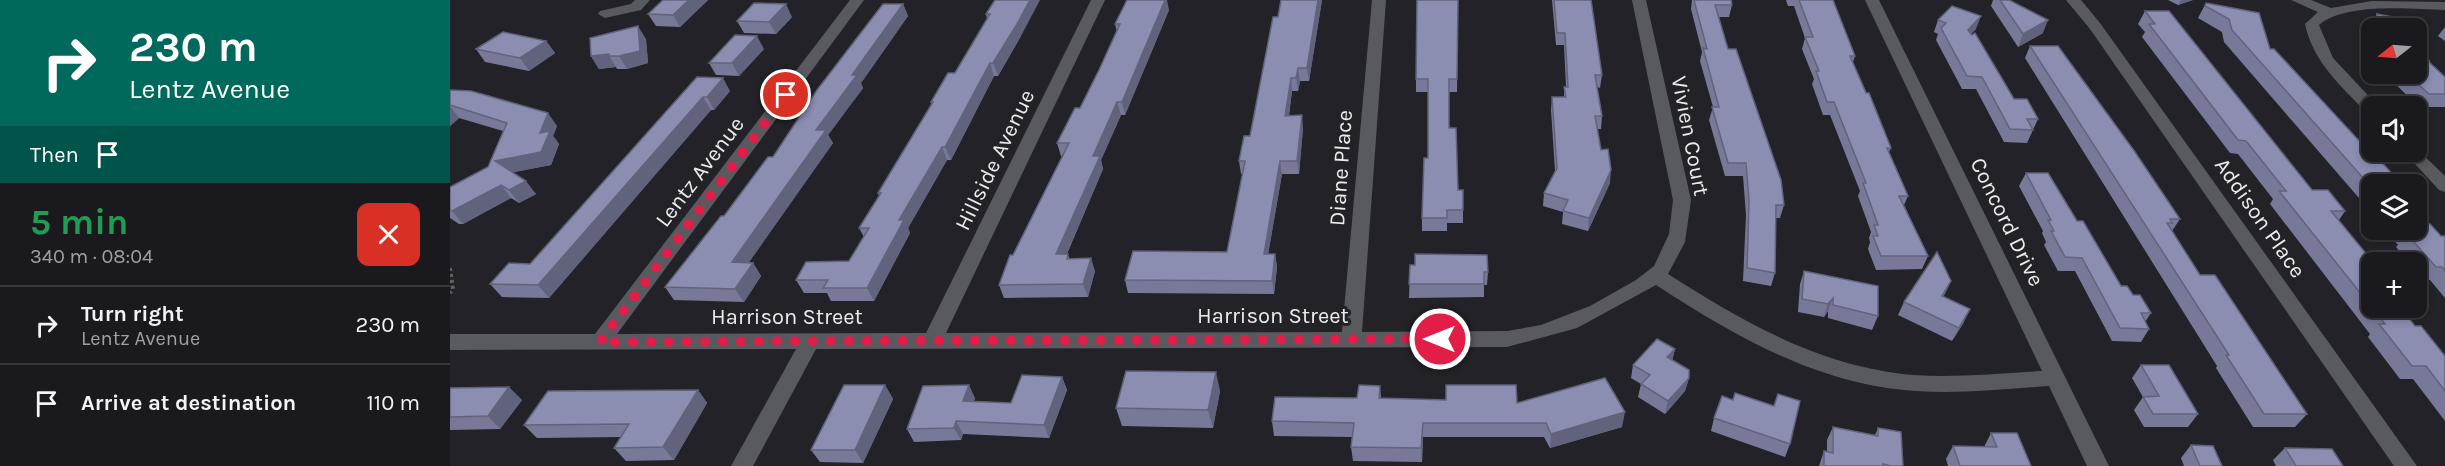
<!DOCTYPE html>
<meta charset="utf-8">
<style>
body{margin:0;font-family:Karla,sans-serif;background:#27272b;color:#f1f3f6;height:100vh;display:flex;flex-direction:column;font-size:22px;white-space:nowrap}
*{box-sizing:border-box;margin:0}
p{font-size:20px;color:#9fa1a4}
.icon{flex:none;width:33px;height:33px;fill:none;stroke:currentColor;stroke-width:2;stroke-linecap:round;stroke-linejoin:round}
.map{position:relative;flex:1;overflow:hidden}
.side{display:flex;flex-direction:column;background:#1a1a1e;width:450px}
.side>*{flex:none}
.banner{background:#00695c;color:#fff;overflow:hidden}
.needle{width:39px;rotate:253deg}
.fabs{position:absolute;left:1911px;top:18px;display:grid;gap:12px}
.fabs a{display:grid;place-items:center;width:66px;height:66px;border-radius:12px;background:#1a1a1e;box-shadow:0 3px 9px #0003,0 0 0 2px #38383c;font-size:30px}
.pin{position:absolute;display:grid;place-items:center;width:51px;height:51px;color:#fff;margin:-26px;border:3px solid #fff;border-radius:50%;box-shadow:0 2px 6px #0007}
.me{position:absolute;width:66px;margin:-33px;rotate:270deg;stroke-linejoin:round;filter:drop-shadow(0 0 4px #0008)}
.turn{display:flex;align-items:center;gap:21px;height:126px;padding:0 30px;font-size:27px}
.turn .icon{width:78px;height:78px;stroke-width:2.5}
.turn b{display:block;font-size:42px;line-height:51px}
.then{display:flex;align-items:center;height:57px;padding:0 30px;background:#0003;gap:12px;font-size:22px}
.round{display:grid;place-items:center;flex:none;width:63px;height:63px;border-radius:12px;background:#27272b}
.headline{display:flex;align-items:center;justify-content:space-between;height:102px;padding:0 30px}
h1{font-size:36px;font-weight:700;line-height:45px;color:#1e9e55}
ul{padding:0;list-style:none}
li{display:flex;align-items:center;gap:18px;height:78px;padding:0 30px;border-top:2px solid #38383c}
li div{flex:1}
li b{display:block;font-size:22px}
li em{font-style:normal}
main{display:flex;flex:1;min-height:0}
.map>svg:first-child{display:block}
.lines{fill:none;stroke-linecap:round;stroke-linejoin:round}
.path{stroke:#606065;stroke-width:4;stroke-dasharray:3 3;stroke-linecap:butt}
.minor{fill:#595960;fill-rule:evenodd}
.wall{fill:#787998}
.shaded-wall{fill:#61637c}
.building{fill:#8b8db1;stroke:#61637c;stroke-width:1.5}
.route{stroke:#e11d48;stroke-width:10;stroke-dasharray:0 18}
.labels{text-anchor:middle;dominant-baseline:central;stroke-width:6;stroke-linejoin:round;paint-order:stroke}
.street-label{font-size:22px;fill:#ececf0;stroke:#222228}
</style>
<main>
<section class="side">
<div class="banner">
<div class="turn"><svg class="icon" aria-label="right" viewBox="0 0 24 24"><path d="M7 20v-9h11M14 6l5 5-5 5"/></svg><div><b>230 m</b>Lentz Avenue</div></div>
<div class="then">Then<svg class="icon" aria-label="arrive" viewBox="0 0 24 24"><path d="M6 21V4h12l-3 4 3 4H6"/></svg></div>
</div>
<div class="headline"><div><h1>5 min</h1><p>340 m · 08:04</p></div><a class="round" style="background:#d93025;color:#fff"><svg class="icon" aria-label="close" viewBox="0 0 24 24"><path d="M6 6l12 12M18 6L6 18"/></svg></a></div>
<ul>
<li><svg class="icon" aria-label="right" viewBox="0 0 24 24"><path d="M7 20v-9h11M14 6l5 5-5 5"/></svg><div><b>Turn right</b><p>Lentz Avenue</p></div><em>230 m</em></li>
<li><svg class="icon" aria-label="arrive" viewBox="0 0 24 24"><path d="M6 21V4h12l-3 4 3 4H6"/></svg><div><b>Arrive at destination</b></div><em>110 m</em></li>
</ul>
</section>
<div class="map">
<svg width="1995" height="466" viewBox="0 0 1995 466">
<rect width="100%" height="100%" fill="#222228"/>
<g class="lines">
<polyline class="path" points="0,268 3,289 0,293"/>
<g class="minor">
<polygon points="185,0 200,0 191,10 155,18 148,14 150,11 181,4"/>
<path d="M400,0H414L167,334L476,333L641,0H655L496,333L892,332L922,0H936L912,332L1057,331L1091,325L1140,306L1186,280L1204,266L1219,234L1223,200L1182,0H1196L1241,200L1235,242L1218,274C1295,323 1371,367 1464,375C1506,378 1549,373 1592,371L1415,0H1429L1659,466H1637L1599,386C1555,389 1511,394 1466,391C1369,385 1286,337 1206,285L1127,328L1057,347L366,349L303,466H281L346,349L0,350V334H145Z"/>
<polygon points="1616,0 1631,0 1650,23 1967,466 1944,466 1640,29"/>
<path d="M1841,0H1861L1881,8L1922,1L1995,2V10C1961,9 1896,2 1869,25L1883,58L1928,106H1922V114L1916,112C1891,86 1863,62 1855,24L1868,12Z"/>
<polygon points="1966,148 1995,176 1995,192 1989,190 1954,152 1966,152"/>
</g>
</g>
<g class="wall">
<polygon points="258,0 230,27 206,26 198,14"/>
<polygon points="545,0 571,36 548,76 544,76 501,160 497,160 458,228 460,233 424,301 381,301 377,293 354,293 346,280 399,261 414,237 409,228 429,196 428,193 482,105 481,102 505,73 537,19 536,14"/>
<polygon points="872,0 859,81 850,81 848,91 842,91 839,116 853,128 849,174 832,174 818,254 825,254 827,267 824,294 678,293 675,280 777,252 793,174 791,174 789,161 800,136 828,17"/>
<polygon points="1008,0 1007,92 999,92 999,128 1008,190 1013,210 1013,223 997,223 997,231 972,231 972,218 978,158 978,92 966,92 966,79"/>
<polygon points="1102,0 1141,0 1152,75 1150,88 1147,87 1152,116 1151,129 1147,129 1151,150 1160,183 1138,231 1112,224 1113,212 1093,206 1094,193 1105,171 1101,110 1102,97 1114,97 1114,87 1116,87 1114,45 1106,45"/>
<polygon points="1242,0 1281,0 1282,5 1279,17 1269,17 1278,49 1334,205 1330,218 1325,218 1325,273 1321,286 1293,281 1296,215 1293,176 1275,176 1259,120 1263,107 1250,61 1252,52 1241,9"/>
<polygon points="1336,0 1383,0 1405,56 1403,62 1441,148 1439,152 1458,196 1454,205 1478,256 1472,269 1426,270 1418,249 1420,242 1419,238 1421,232 1408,196 1410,191 1380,115 1373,115 1362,84 1364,79 1352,49 1355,38 1344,6 1338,6"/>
<polygon points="1543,0 1559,0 1593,33 1568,47 1541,6"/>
<polygon points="1718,0 1743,0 1728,5"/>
<polygon points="1756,3 1809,13 1820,49 1926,159 1945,177 1940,183 1922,184 1922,213 1774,42 1772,32 1748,18"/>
<polygon points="453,4 458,16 411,83 413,88 378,135 383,143 299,262 303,263 311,276 294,302 224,300 215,287 323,157"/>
<polygon points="719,10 675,115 671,115 651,160 653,169 617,254 620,259 645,271 638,297 554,298 549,285 563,255 613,156 611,156 607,143 630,108 649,70 667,32 665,24"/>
<polygon points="1695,11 1862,190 1895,211 1889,220 1922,308 1965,326 1995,356 1995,421 1963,379 1950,379 1918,337 1920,334 1820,204 1823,199 1788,154 1780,153 1692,37 1695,32 1688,24"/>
<polygon points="1927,14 1956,26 1966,28 1922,28 1922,61 1915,42 1921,33 1919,27"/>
<polygon points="342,17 326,34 294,33 287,21"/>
<polygon points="1488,20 1526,29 1521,34 1564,99 1588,119 1577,143 1554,142 1526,89 1512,89 1486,40 1488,34 1484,32"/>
<polygon points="1995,27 1995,41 1988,36"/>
<polygon points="196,39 198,63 177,69 167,69 166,67 149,69 141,56"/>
<polygon points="96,41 105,53 79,71 35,62 26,49"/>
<polygon points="1580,46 1730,219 1722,231 1750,275 1857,414 1845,427 1803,427 1766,368 1767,366 1575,58"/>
<polygon points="314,49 289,76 266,75 259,63"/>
<polygon points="1980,63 1995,77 1995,107 1969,107 1935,74 1966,74"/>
<polygon points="247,77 280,91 264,110 261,110 99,298 52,297 40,284 80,264"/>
<polygon points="0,90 107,126 103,136 109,144 101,165 63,172 86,194 69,203 61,198 13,224 9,224 0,218 0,187 38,167 53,131 9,118 0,126"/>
<polygon points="1576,173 1627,221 1671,286 1683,295 1701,313 1695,322 1699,329 1691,342 1662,341 1625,271 1608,271 1594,245 1596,242 1592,233 1593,231 1569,186"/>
<polygon points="1975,224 1991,236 1995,236 1995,298 1980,280 1974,280 1966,271 1966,262 1959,262 1946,247 1948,245 1935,230 1966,230"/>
<polygon points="960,265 1038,272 1037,285 1034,285 1034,297 959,298"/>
<polygon points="1354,271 1428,316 1422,330 1378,318 1378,311 1374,317 1348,312 1350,284"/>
<polygon points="1493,297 1514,322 1502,341 1448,315 1454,302"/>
<polygon points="1225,349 1222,360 1239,378 1235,391 1215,414 1188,397 1191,384 1181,378 1183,365"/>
<polygon points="1691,365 1748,414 1738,427 1694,427 1684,410 1693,397 1682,378"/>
<polygon points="612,377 617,390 599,438 513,434 511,440 464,442 457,429 525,398 524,401 561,403"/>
<polygon points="435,385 443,399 413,463 370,462 361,450"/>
<polygon points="930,386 931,398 1067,403 1172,427 1100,448 1094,437 973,437 972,462 903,461 901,447 902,437 824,436 822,421 907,398"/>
<polygon points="0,388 72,400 50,429 0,430"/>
<polygon points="248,390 257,403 224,460 176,461 164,448 171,437 87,438 74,425"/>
<polygon points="770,391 763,428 672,426 666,408"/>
<polygon points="1328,394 1340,444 1335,457 1261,431 1264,418 1283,400 1324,406"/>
<polygon points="1383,427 1425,435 1428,428 1453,466 1369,466 1374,451 1377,452 1377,440"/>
<polygon points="1541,433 1581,466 1498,466 1496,459 1503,446 1534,447"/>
<polygon points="1741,445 1772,466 1734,466 1731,458"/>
<polygon points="1835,448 1893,466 1826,466 1823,460"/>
</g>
<g class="shaded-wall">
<polygon points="239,0 258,0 230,27 223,15"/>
<polygon points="580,0 590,0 571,36 548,76 543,63"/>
<polygon points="715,0 717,0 719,10 675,115 672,102"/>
<polygon points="868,0 872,0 859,81 857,68"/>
<polygon points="1731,0 1743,0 1728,5"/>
<polygon points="336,4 342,17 326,34 319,22"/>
<polygon points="453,4 458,16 411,83 413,88 378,135 383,143 290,275 282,262 402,75"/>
<polygon points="1531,16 1526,29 1513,43 1518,30"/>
<polygon points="1598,20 1593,33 1568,47 1573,34"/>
<polygon points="188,26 196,39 198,63 177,69 169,56"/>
<polygon points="307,36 314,49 289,76 282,63"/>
<polygon points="96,41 105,53 79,71 70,58"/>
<polygon points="159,54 159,56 166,67 149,69 141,56"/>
<polygon points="540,63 544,76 501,160 495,147"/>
<polygon points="848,68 850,81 848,91 846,78"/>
<polygon points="273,78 280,91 264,110 257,97"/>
<polygon points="841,78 842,91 837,128 835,116"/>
<polygon points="253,97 261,110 99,298 88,285"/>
<polygon points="667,102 671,115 651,160 653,169 611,267 606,254 643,156"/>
<polygon points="0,106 9,118 0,126"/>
<polygon points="98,113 107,126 103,136 109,144 101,165 55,174 45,161 90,133"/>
<polygon points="852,115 853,128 849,174 847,161"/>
<polygon points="492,147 497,160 458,228 460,233 424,301 417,288 449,220"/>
<polygon points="830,161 832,174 816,267 814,254"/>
<polygon points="1161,170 1160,183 1138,231 1139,218"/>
<polygon points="76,181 86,194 69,203 59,190"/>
<polygon points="51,185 61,198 13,224 2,211"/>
<polygon points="825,254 827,267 824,294 822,281"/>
<polygon points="641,258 645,271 638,297 633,284"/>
<polygon points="303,263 311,276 294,302 285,289"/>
<polygon points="1501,281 1495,294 1486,309 1492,296"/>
<polygon points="1383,298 1378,311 1374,317 1378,304"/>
<polygon points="1520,309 1514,322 1502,341 1509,328"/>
<polygon points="1225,349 1222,362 1217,357"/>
<polygon points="766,372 770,391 763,428 758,410"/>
<polygon points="612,377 617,390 599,438 594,425"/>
<polygon points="1239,378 1235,391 1215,414 1218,401"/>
<polygon points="435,385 443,399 413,463 405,450"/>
<polygon points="519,385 525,398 520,414 513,401"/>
<polygon points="59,387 72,400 50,429 38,416"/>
<polygon points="248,390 257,403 224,460 213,447"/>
<polygon points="1175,412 1172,427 1100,448 1101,434"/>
<polygon points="506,421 513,434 511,440 504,428"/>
<polygon points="973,423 973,437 972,462 971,448"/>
</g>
<g class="building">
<polygon points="213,0 239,0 223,15 198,14"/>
<polygon points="545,0 580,0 567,24 543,63 540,63 495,147 492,147 449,220 454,220 417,288 373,288 378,280 346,280 356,262 399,261 419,228 409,228 431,193 428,193 483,102 481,102 498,73 505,73 540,14 536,14"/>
<polygon points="677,0 715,0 672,102 667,102 643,156 650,156 606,254 618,254 617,259 641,258 633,284 549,285 560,255 563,255 619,143 607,143 625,108 630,108 649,70 670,24 665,24"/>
<polygon points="831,0 868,0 857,68 848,68 846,78 841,78 835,116 852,115 847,161 830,161 814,254 825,254 822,281 675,280 683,251 777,252 795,161 789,161 794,136 800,136 823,17 828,17"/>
<polygon points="967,0 1008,0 1007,79 999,79 999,128 1006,128 1008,190 1013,190 1013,210 997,210 997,218 972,218 974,158 978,158 978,79 966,79"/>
<polygon points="1104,0 1141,0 1152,75 1145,75 1152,116 1145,116 1151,150 1158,149 1161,170 1139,218 1113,211 1118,200 1094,193 1107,168 1102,97 1116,97 1114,87 1118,87 1115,33 1107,33"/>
<polygon points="1244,0 1281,0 1282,5 1265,5 1278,49 1286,49 1331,180 1334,205 1326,205 1325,273 1297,268 1299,201 1296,163 1278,163 1262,107 1269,107 1253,48 1257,49"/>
<polygon points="1349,0 1383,0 1405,56 1400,56 1416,93 1419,93 1441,148 1437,148 1458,196 1449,196 1478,256 1431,256 1423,236 1428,236 1424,225 1428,225 1413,183 1416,183 1384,102 1377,102 1366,71 1369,71 1355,37 1363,37"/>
<polygon points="1550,0 1559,0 1598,20 1573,34"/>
<polygon points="304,3 336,4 319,22 287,21"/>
<polygon points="1756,3 1809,13 1820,49 1824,49 1926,159 1929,159 1945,177 1935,177 1942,184 1922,184 1922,188 1782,30 1779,19 1755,6"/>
<polygon points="433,4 453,4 402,75 407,75 366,130 376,130 282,262 303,263 285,289 215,287 271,216 274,216 318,157 323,157 367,90"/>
<polygon points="1502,6 1531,16 1518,30 1522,35 1525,33 1564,99 1577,99 1588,119 1577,119 1583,130 1560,129 1532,77 1517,76 1491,28 1496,23 1488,20"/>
<polygon points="1695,11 1719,11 1862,190 1878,190 1895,211 1881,211 1923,262 1922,262 1922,308 1951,308 1965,326 1971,326 1995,356 1995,391 1976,366 1962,366 1929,324 1935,324 1829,191 1836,191 1796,141 1788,140 1699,24 1705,24"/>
<polygon points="1927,14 1953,19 1956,26 1965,26 1966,28 1932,28"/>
<polygon points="188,26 190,51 169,56 159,56 159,54 141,56 140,38"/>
<polygon points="1966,29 1980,63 1995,77 1995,94 1979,94 1957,74 1966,74"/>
<polygon points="53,32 96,41 70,58 26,49"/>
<polygon points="285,35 307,36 282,63 259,63"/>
<polygon points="1580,46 1608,46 1685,152 1730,219 1720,219 1722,223 1717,223 1750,275 1765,275 1857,414 1814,414 1776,355 1779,355"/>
<polygon points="247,77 273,78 257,97 253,97 88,285 40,284 59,263 80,264"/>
<polygon points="0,90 21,91 98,113 90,133 100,131 91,152 45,161 76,181 59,190 51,185 2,211 0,211 0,187 38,167 57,123 0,105"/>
<polygon points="1576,173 1598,173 1627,221 1633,221 1671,286 1677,286 1683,295 1690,295 1701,313 1691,313 1699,329 1670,328 1632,258 1615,257 1601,231 1604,231 1598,220 1601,220"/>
<polygon points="1966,214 1975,224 1980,224 1991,236 1995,236 1995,271 1992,267 1986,267 1957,234 1961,234 1957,230 1966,230"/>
<polygon points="1487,252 1501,281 1492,296 1520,309 1509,328 1454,302"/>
<polygon points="965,254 1037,255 1038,272 1034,272 1034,284 959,284 960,265 965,265"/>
<polygon points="1354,271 1428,286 1428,316 1383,305 1383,298 1378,304 1352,299"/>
<polygon points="1207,339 1225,349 1217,357 1239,370 1239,378 1218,401 1191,384 1200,375 1183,365"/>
<polygon points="1691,365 1719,365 1748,414 1703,414 1693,397 1709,396"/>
<polygon points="676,371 766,372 758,410 666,408"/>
<polygon points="572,375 612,377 594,425 506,421 504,428 457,429 473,386 519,385 513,401 561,403"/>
<polygon points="1155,378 1175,412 1101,434 1096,423 973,423 971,448 901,447 904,423 822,421 825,397 907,398 909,385 930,386 929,398 996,400 996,385 1066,385 1067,403"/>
<polygon points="394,385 435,385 405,450 361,450"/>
<polygon points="59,387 38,416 0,417 0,388"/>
<polygon points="248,390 213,447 164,448 179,424 74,425 98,391"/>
<polygon points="1285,393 1324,406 1328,394 1350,401 1340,444 1264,418 1272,396 1283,400"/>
<polygon points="1383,427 1428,436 1428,428 1451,432 1453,466 1441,466 1433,464 1433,466 1374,466 1374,451 1383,453"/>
<polygon points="1541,433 1567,433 1581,466 1510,466 1503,446 1547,447"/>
<polygon points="1741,445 1763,446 1772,466 1750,466"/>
<polygon points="1835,448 1882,449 1893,466 1846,466"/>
</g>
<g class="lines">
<polyline class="route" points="336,95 150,342 990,339"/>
</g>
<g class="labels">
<g class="street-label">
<text transform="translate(1240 136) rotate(79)">Vivien Court</text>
<text transform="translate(545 160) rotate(-64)">Hillside Avenue</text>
<text transform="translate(891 168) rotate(-86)">Diane Place</text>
<text transform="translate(250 172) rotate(-53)">Lentz Avenue</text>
<text transform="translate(1810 218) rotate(55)">Addison Place</text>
<text transform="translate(1557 222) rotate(64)">Concord Drive</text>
<text x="823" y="316">Harrison Street</text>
<text x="337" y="317">Harrison Street</text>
</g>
</g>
</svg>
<div class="fabs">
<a><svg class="needle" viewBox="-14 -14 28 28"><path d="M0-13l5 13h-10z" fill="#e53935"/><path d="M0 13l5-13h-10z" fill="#9fa1a4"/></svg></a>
<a><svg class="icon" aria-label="sound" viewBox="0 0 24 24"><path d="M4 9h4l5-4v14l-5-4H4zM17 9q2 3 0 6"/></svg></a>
<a><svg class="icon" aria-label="layers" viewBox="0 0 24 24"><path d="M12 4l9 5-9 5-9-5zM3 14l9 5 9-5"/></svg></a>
<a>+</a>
</div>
<div class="pin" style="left:336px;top:95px;background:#d93025"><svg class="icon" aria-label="arrive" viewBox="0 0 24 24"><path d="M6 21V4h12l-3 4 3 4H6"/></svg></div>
<svg class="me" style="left:990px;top:339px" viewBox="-20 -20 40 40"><circle r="17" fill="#e11d48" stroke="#fff" stroke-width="3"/><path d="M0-11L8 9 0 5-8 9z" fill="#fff"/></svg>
</div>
</main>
